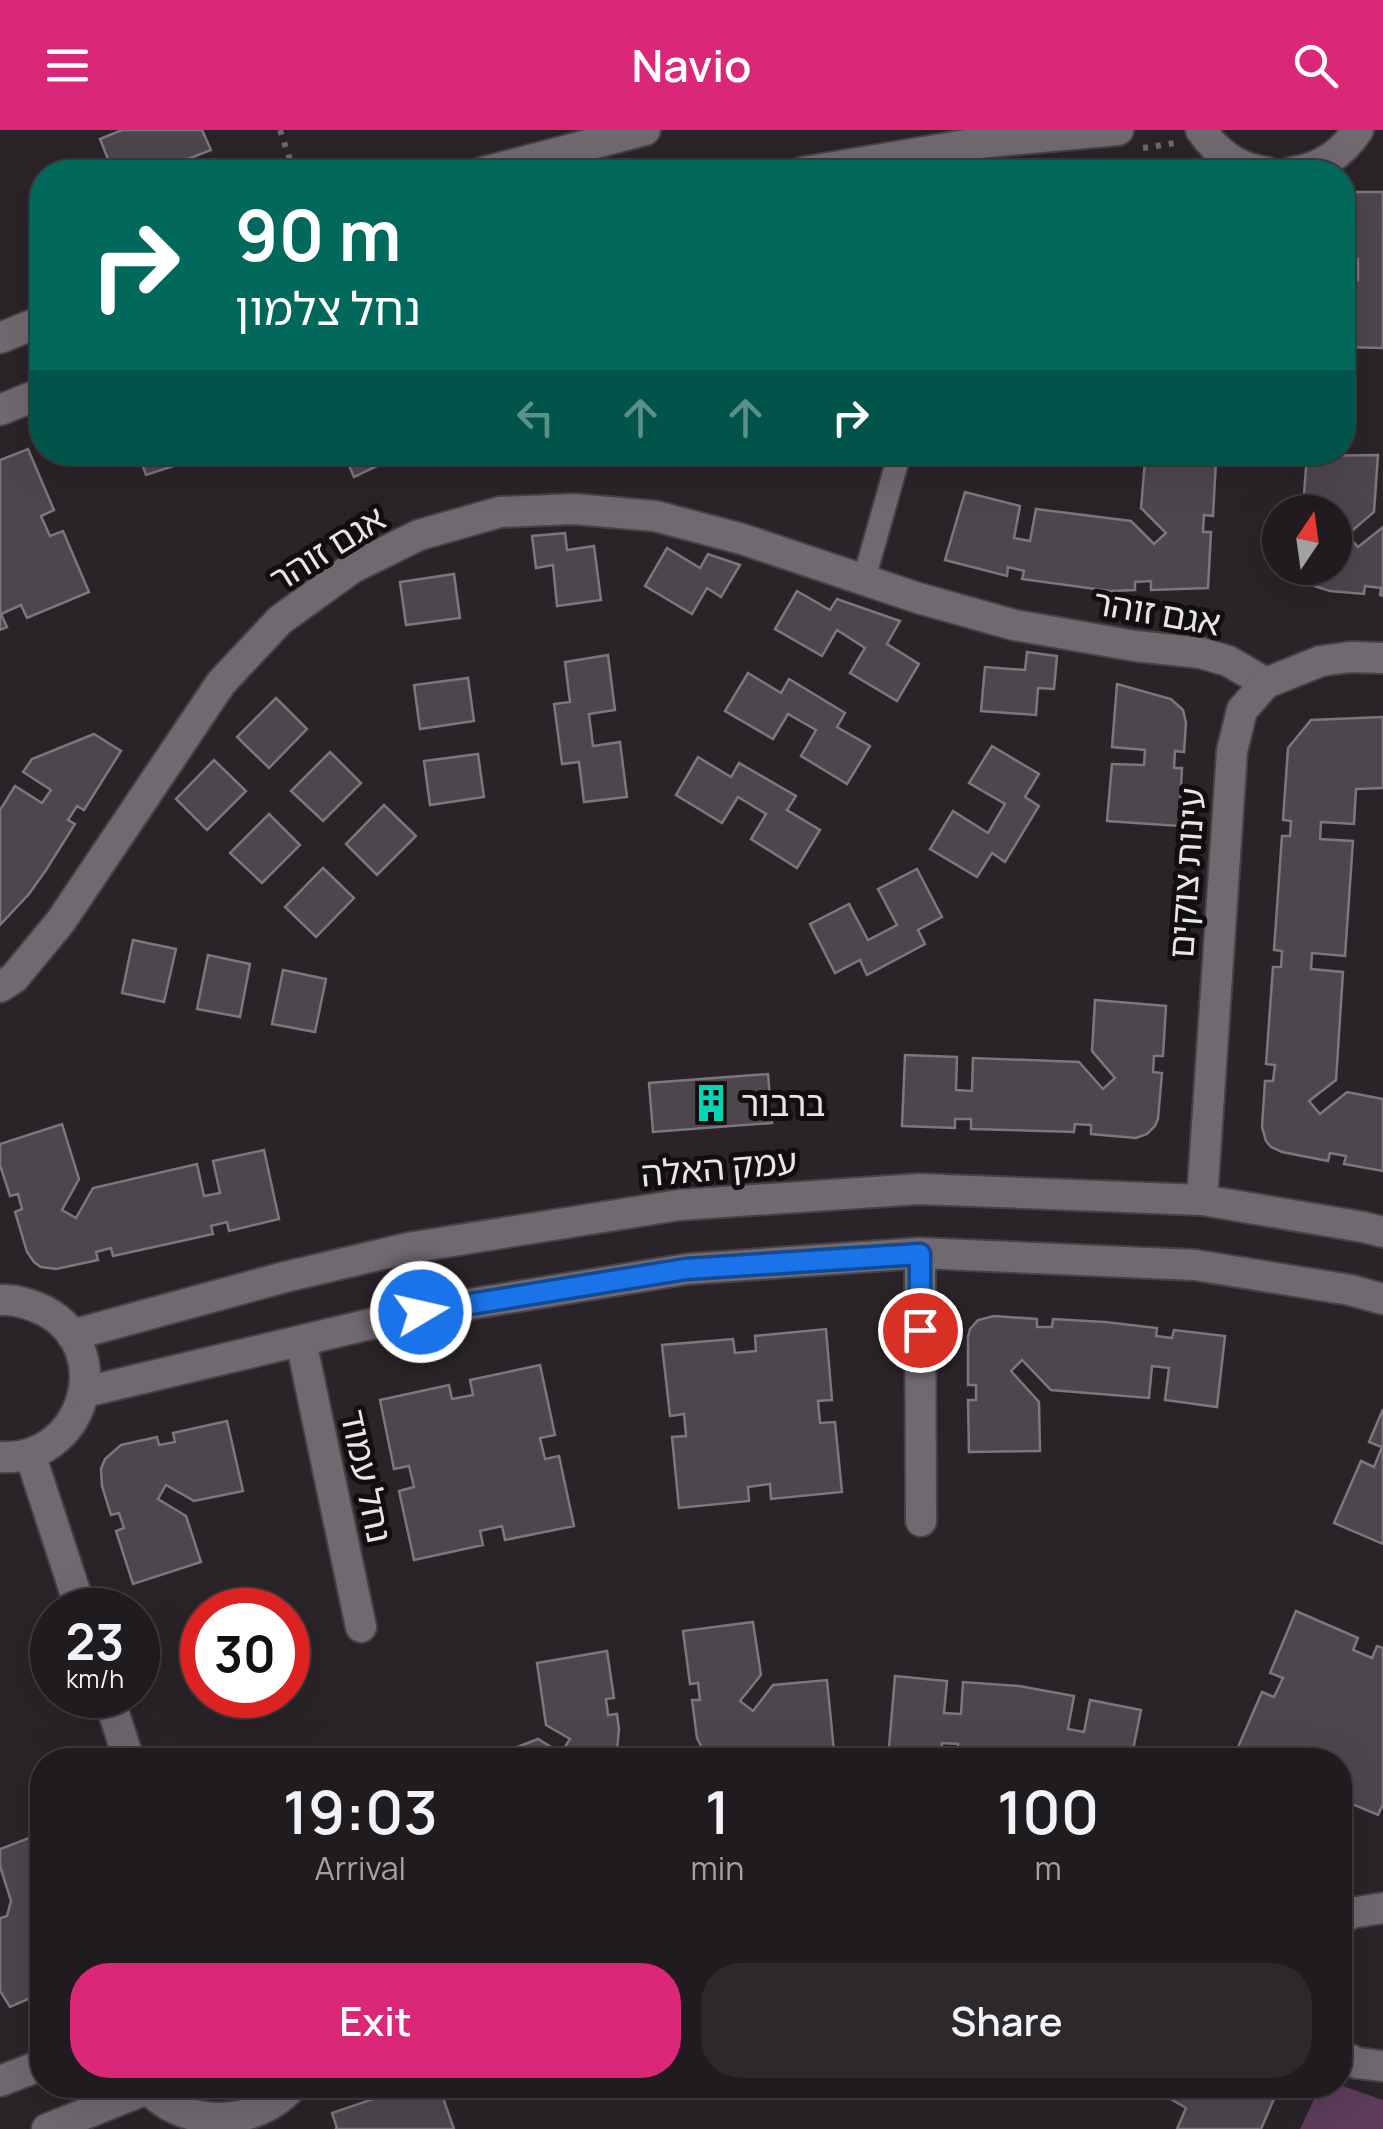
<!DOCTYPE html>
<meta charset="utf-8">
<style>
body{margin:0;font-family:Manrope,"Noto Sans Hebrew",sans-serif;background:#2d282c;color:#f1f3f6;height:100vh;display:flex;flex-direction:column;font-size:38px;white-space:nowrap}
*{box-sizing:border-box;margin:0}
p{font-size:32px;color:#a2a1a4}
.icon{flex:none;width:55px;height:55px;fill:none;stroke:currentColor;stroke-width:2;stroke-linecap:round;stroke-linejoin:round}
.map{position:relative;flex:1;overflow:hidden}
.details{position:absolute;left:30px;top:1618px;width:1322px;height:350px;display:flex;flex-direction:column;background:#201b1f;border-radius:40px;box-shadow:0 10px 40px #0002,0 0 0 2px #3d393d}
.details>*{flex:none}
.hud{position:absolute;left:30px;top:30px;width:1325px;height:305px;border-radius:40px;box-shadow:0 10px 40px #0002,0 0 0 2px #3d393d;background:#00695c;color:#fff;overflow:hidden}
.needle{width:65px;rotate:13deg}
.fabs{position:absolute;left:1262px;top:365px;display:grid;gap:20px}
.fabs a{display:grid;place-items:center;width:90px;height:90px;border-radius:50%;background:#201b1f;box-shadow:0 10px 40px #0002,0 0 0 2px #3d393d;font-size:50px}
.speed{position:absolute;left:30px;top:1458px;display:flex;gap:20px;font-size:50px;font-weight:700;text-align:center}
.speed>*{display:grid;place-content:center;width:130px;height:130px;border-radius:50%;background:#201b1f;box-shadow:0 10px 40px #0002,0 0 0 2px #3d393d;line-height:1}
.speed small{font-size:25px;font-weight:400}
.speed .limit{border:15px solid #d22;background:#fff;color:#111}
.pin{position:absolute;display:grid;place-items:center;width:85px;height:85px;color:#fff;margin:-42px;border:5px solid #fff;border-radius:50%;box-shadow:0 2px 10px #0007}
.me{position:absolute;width:110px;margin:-55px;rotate:81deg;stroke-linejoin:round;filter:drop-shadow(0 0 8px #0008)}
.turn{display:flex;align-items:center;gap:35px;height:210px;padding:0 40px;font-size:45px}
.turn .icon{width:130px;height:130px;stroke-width:2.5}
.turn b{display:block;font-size:70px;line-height:85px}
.lanes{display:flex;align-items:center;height:95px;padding:0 40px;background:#0003;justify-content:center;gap:50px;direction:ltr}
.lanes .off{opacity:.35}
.eta{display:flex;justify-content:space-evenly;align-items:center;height:170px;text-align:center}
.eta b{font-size:60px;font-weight:600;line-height:70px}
.action{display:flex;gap:20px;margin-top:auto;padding:20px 40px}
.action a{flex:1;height:115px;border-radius:40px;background:#db2777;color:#fff;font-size:40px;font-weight:600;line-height:115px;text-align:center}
.action a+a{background:#2d282c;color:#f1f3f6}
header{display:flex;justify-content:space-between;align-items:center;height:130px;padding:0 40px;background:#db2777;color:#fff;font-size:45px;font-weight:600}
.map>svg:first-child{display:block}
.green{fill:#5d3c5c}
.building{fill:#4d474d;stroke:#7d767d;stroke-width:2.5}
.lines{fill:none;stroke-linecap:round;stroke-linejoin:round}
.service-casing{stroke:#454145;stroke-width:26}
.minor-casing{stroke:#454145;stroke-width:34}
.tertiary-casing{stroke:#454145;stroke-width:34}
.secondary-casing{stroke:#454145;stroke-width:34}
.path{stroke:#6d686c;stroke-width:6;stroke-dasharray:5 8;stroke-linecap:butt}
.service{stroke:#706970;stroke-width:22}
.minor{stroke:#706970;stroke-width:30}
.tertiary{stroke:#706970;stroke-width:30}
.secondary{stroke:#706970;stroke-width:30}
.route-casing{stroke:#114b97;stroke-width:25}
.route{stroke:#1a73e8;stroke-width:18}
.labels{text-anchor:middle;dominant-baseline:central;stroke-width:10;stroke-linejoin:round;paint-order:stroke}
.street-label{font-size:35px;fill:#e8e4e7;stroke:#110e10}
.poi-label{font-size:35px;fill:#e8e4e7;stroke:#110e10;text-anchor:start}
</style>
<header><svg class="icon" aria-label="menu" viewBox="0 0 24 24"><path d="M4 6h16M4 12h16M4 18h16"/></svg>Navio<svg class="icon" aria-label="search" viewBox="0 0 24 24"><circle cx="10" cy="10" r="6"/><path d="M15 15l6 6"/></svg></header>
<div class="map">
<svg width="1383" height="1999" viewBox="0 0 1383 1999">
<rect width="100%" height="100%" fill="#2a2429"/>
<polygon class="green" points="1321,1955 1340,1955 1383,1970 1383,1999 1300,1999"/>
<g class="building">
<polygon points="122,0 202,0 211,20 155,42 131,42 130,41 113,42 100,9"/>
<polygon points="1345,62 1383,62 1383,218 1343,217 1344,150 1358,150 1358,129 1344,129"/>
<polygon points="28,319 54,380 41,386 50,406 63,401 89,462 27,488 21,475 1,484 7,497 0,500 0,330"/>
<polygon points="138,322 193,322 195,329 146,345"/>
<polygon points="343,322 406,322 354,347"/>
<polygon points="1378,325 1374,382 1347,405 1358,417 1383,397 1383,466 1380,465 1381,458 1365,456 1364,464 1330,461 1314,456 1301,438 1335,438 1335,382 1311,382 1312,376 1303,376 1307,326"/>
<polygon points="1145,331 1216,331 1213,386 1204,385 1203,402 1211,402 1208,458 1151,460 1151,451 1135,452 1135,460 1110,461 1022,449 1024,441 1008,437 1007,446 945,430 965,362 1020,376 1014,408 1030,411 1036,379 1131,391 1154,414 1166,403 1141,378"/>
<polygon points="565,403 567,420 594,416 601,470 557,476 553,435 536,438 532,406"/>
<polygon points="667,418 700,438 708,424 740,435 721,467 707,458 692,484 645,456"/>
<polygon points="454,444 460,488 406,495 400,452"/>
<polygon points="797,461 830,480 837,469 900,491 887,514 919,534 897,571 850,543 865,518 837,500 822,526 775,499"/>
<polygon points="1027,522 1057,526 1054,559 1038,558 1036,585 981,581 985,537 1025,540"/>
<polygon points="608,525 615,580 589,584 593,616 620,612 627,667 584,672 579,632 562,634 554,574 570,572 565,532"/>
<polygon points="748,543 781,563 789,549 845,583 837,597 870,616 847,654 801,626 816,600 788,584 773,609 725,581"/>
<polygon points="468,548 474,591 420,599 414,555"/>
<polygon points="1117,554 1171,569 1183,580 1186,593 1184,622 1175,621 1174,638 1182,638 1179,696 1107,691 1112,634 1144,635 1145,620 1112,617"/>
<polygon points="276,568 307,599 269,638 237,607"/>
<polygon points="1383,587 1383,658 1356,659 1354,694 1321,692 1320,709 1353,711 1345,826 1312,823 1311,839 1343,842 1336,950 1309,971 1320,984 1347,962 1383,969 1383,1041 1344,1034 1346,1026 1330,1023 1328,1031 1282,1022 1271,1017 1266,1011 1262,997 1265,951 1273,951 1275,935 1266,934 1273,837 1281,837 1282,821 1274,820 1282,706 1290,706 1291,691 1283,690 1288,618 1311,590"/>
<polygon points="94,604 121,621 84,680 77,676 68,690 75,694 46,740 29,764 0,795 0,680 15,656 42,673 51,660 23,642 32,629"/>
<polygon points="992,616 1039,644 1025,667 1039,676 1005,732 992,723 977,747 930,719 953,681 988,703 1005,674 969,653"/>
<polygon points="330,622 361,653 323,691 291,661"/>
<polygon points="478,624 484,667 430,675 424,631"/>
<polygon points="698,627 731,647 739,633 796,666 787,680 820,700 797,738 751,709 766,684 738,667 722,693 676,665"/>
<polygon points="214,630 246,661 207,700 176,669"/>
<polygon points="384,675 416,706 377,745 346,714"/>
<polygon points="269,684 300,715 262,753 230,723"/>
<polygon points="323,738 354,768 316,807 285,777"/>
<polygon points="917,739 942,787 918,800 925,814 867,845 860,830 835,843 810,794 849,774 868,810 897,795 878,759"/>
<polygon points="133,810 176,819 164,872 122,863"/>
<polygon points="208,825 250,834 240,887 197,879"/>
<polygon points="283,840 326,849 315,902 272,894"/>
<polygon points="1095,870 1166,876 1163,926 1154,926 1153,942 1162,943 1158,989 1155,996 1147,1004 1136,1008 1091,1004 1091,995 1075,994 1074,1002 971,999 971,989 955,989 955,998 902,996 905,925 957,927 956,960 972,961 973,928 1079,932 1103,959 1115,948 1092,921"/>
<polygon points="768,944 772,993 653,1002 649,953"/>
<polygon points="62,994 79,1049 62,1080 76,1088 93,1058 197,1034 204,1066 220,1063 213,1031 264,1020 279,1089 229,1101 227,1092 211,1096 213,1104 113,1126 111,1118 96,1122 98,1130 56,1139 41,1137 34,1132 27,1122 15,1082 22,1079 18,1064 10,1066 0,1035 0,1014"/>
<polygon points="994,1186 1037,1189 1037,1197 1052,1197 1053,1189 1105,1192 1157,1198 1156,1206 1172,1208 1174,1200 1225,1206 1217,1277 1165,1270 1169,1238 1152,1236 1149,1268 1051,1260 1022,1230 1011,1241 1039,1272 1040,1321 969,1322 968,1270 976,1270 976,1255 968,1255 968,1207 970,1199 978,1190"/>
<polygon points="826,1199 832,1270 818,1271 820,1293 835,1292 842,1362 771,1369 770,1354 748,1357 749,1371 679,1378 672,1307 686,1306 684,1284 670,1286 662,1215 733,1209 735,1223 756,1221 755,1206"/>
<polygon points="540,1235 555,1305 540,1308 545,1329 559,1326 574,1396 505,1410 502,1396 480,1401 483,1415 414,1430 399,1361 414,1357 409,1336 394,1339 380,1270 449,1255 452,1269 473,1265 470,1250"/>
<polygon points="1383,1279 1383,1414 1334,1393 1361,1331 1374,1337 1382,1317 1369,1312"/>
<polygon points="227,1291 243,1361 194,1371 166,1355 158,1369 186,1386 201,1432 133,1454 116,1401 124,1398 119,1383 111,1385 102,1356 101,1339 105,1329 121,1315 157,1307 159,1315 175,1312 173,1303"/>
<polygon points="1296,1481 1358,1508 1353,1520 1372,1528 1377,1516 1383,1518 1383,1674 1378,1685 1340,1669 1340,1630 1249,1630 1235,1624 1262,1562 1274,1567 1283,1548 1270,1543"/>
<polygon points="753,1492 761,1545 740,1571 753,1581 773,1555 827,1550 834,1621 781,1626 780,1618 764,1620 765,1628 720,1630 702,1618 697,1608 692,1570 700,1570 698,1553 690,1554 683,1501"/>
<polygon points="607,1521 614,1568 606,1569 608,1585 617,1584 619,1599 616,1630 484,1630 538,1609 561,1623 570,1609 546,1595 537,1533"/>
<polygon points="895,1546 947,1551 944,1583 961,1584 963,1552 1019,1556 1074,1566 1068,1599 1084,1602 1090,1570 1141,1580 1131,1630 1026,1630 958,1623 958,1614 942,1613 941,1622 889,1617"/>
<polygon points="266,1621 268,1630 238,1630"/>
<polygon points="42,1703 42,1863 10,1877 0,1861 0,1788 7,1786 11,1771 0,1736 0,1719"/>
<polygon points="414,1955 422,1955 426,1967 441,1962 454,1999 335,1999 337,1998 332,1983"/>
<polygon points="1170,1955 1280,1955 1261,1999 1177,1999 1186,1978 1164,1965"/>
</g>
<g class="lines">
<g class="service-casing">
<polyline id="service" points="864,449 900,322"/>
</g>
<g class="minor-casing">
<g id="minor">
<polyline points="0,857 14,848 61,791 221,553 280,490 352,438 419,405 500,382 574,379 655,386 742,409 918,468 1014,495 1135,516 1201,523 1228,531 1266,553"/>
<polyline points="1202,1070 1232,621 1242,580 1266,553 1321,531 1350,527 1383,528"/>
<polyline points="920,1123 921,1391"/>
<path d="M0,1170C16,1169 31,1174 45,1181C119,1221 82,1333 0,1327"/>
<polyline points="72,1205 285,1147 408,1118 679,1075 919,1059 1202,1070 1363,1097 1383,1102"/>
<polyline points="301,1211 361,1497"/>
<polyline points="85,1262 421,1182 687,1139 920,1123 1195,1135 1350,1160 1383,1169"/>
<polyline points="30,1324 81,1480"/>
<polyline points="108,1565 129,1630"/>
</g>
</g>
<g class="tertiary-casing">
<g id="tertiary">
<polyline points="1340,1790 1351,1783 1383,1778"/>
<polyline points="1340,1925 1357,1933 1383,1936"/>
<polyline points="0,1951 42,1935"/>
<path d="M145,1955C180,1999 257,1999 293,1955"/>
<polyline points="47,1999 147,1959"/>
</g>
</g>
<g class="secondary-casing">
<g id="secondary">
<path d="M1201,0C1217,23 1239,39 1266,42"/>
<polyline points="484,42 645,0"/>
<polyline points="804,42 978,13 1118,0"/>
<path d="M1293,42C1321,38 1342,24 1358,0"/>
<polyline points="0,208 42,191"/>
<polyline points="0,280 42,263"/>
</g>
</g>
<g class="path">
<polyline points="280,0 294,42"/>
<polyline points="1143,18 1175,13"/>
</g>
<use href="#service" class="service"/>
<use href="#minor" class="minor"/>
<use href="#tertiary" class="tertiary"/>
<use href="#secondary" class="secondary"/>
</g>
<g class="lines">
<g class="route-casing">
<polyline id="route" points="421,1182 686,1139 920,1124 920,1200"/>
</g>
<use href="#route" class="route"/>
</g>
<defs>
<g id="building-bare" transform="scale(3)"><path d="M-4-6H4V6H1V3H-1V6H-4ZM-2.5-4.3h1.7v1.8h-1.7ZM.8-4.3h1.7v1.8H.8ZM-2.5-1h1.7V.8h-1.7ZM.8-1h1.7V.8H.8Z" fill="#01d5b6" stroke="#110e10" stroke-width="2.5" paint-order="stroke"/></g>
</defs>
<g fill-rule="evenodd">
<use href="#building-bare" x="711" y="973"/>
</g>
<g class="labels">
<g class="street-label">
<text transform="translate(327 418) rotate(-32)">אגם זוהר</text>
<text transform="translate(1157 482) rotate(10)">אגם זוהר</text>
<text transform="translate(1186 743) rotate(-86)">עינות צוקים</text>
<text transform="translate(719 1037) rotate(-5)">עמק האלה</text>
<text transform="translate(367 1346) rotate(78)">נחל עמוד</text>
</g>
<g class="poi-label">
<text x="741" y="973">ברבור</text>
</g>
</g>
</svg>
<div class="fabs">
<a><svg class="needle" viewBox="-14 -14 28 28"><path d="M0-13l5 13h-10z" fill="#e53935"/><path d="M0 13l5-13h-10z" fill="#a2a1a4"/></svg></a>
</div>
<div class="speed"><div>23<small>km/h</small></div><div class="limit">30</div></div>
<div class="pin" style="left:920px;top:1200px;background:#d93025"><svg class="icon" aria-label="arrive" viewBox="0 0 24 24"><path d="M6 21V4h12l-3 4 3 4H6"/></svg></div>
<svg class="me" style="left:421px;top:1182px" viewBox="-20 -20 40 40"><circle r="17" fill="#1a73e8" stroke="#fff" stroke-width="3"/><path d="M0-11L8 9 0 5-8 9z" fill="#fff"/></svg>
<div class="hud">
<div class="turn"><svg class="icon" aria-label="right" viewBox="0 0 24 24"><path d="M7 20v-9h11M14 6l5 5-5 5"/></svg><div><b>90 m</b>נחל צלמון</div></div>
<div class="lanes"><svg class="icon off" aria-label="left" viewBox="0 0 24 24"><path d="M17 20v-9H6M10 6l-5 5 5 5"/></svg><svg class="icon off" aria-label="ahead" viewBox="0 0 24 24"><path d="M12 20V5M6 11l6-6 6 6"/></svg><svg class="icon off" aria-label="ahead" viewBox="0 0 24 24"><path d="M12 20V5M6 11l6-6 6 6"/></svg><svg class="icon" aria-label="right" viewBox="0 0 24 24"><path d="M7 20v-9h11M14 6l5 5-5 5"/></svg></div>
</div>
<section class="details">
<div class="eta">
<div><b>19:03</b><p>Arrival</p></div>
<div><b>1</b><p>min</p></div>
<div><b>100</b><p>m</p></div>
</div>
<div class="action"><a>Exit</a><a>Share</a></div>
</section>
</div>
